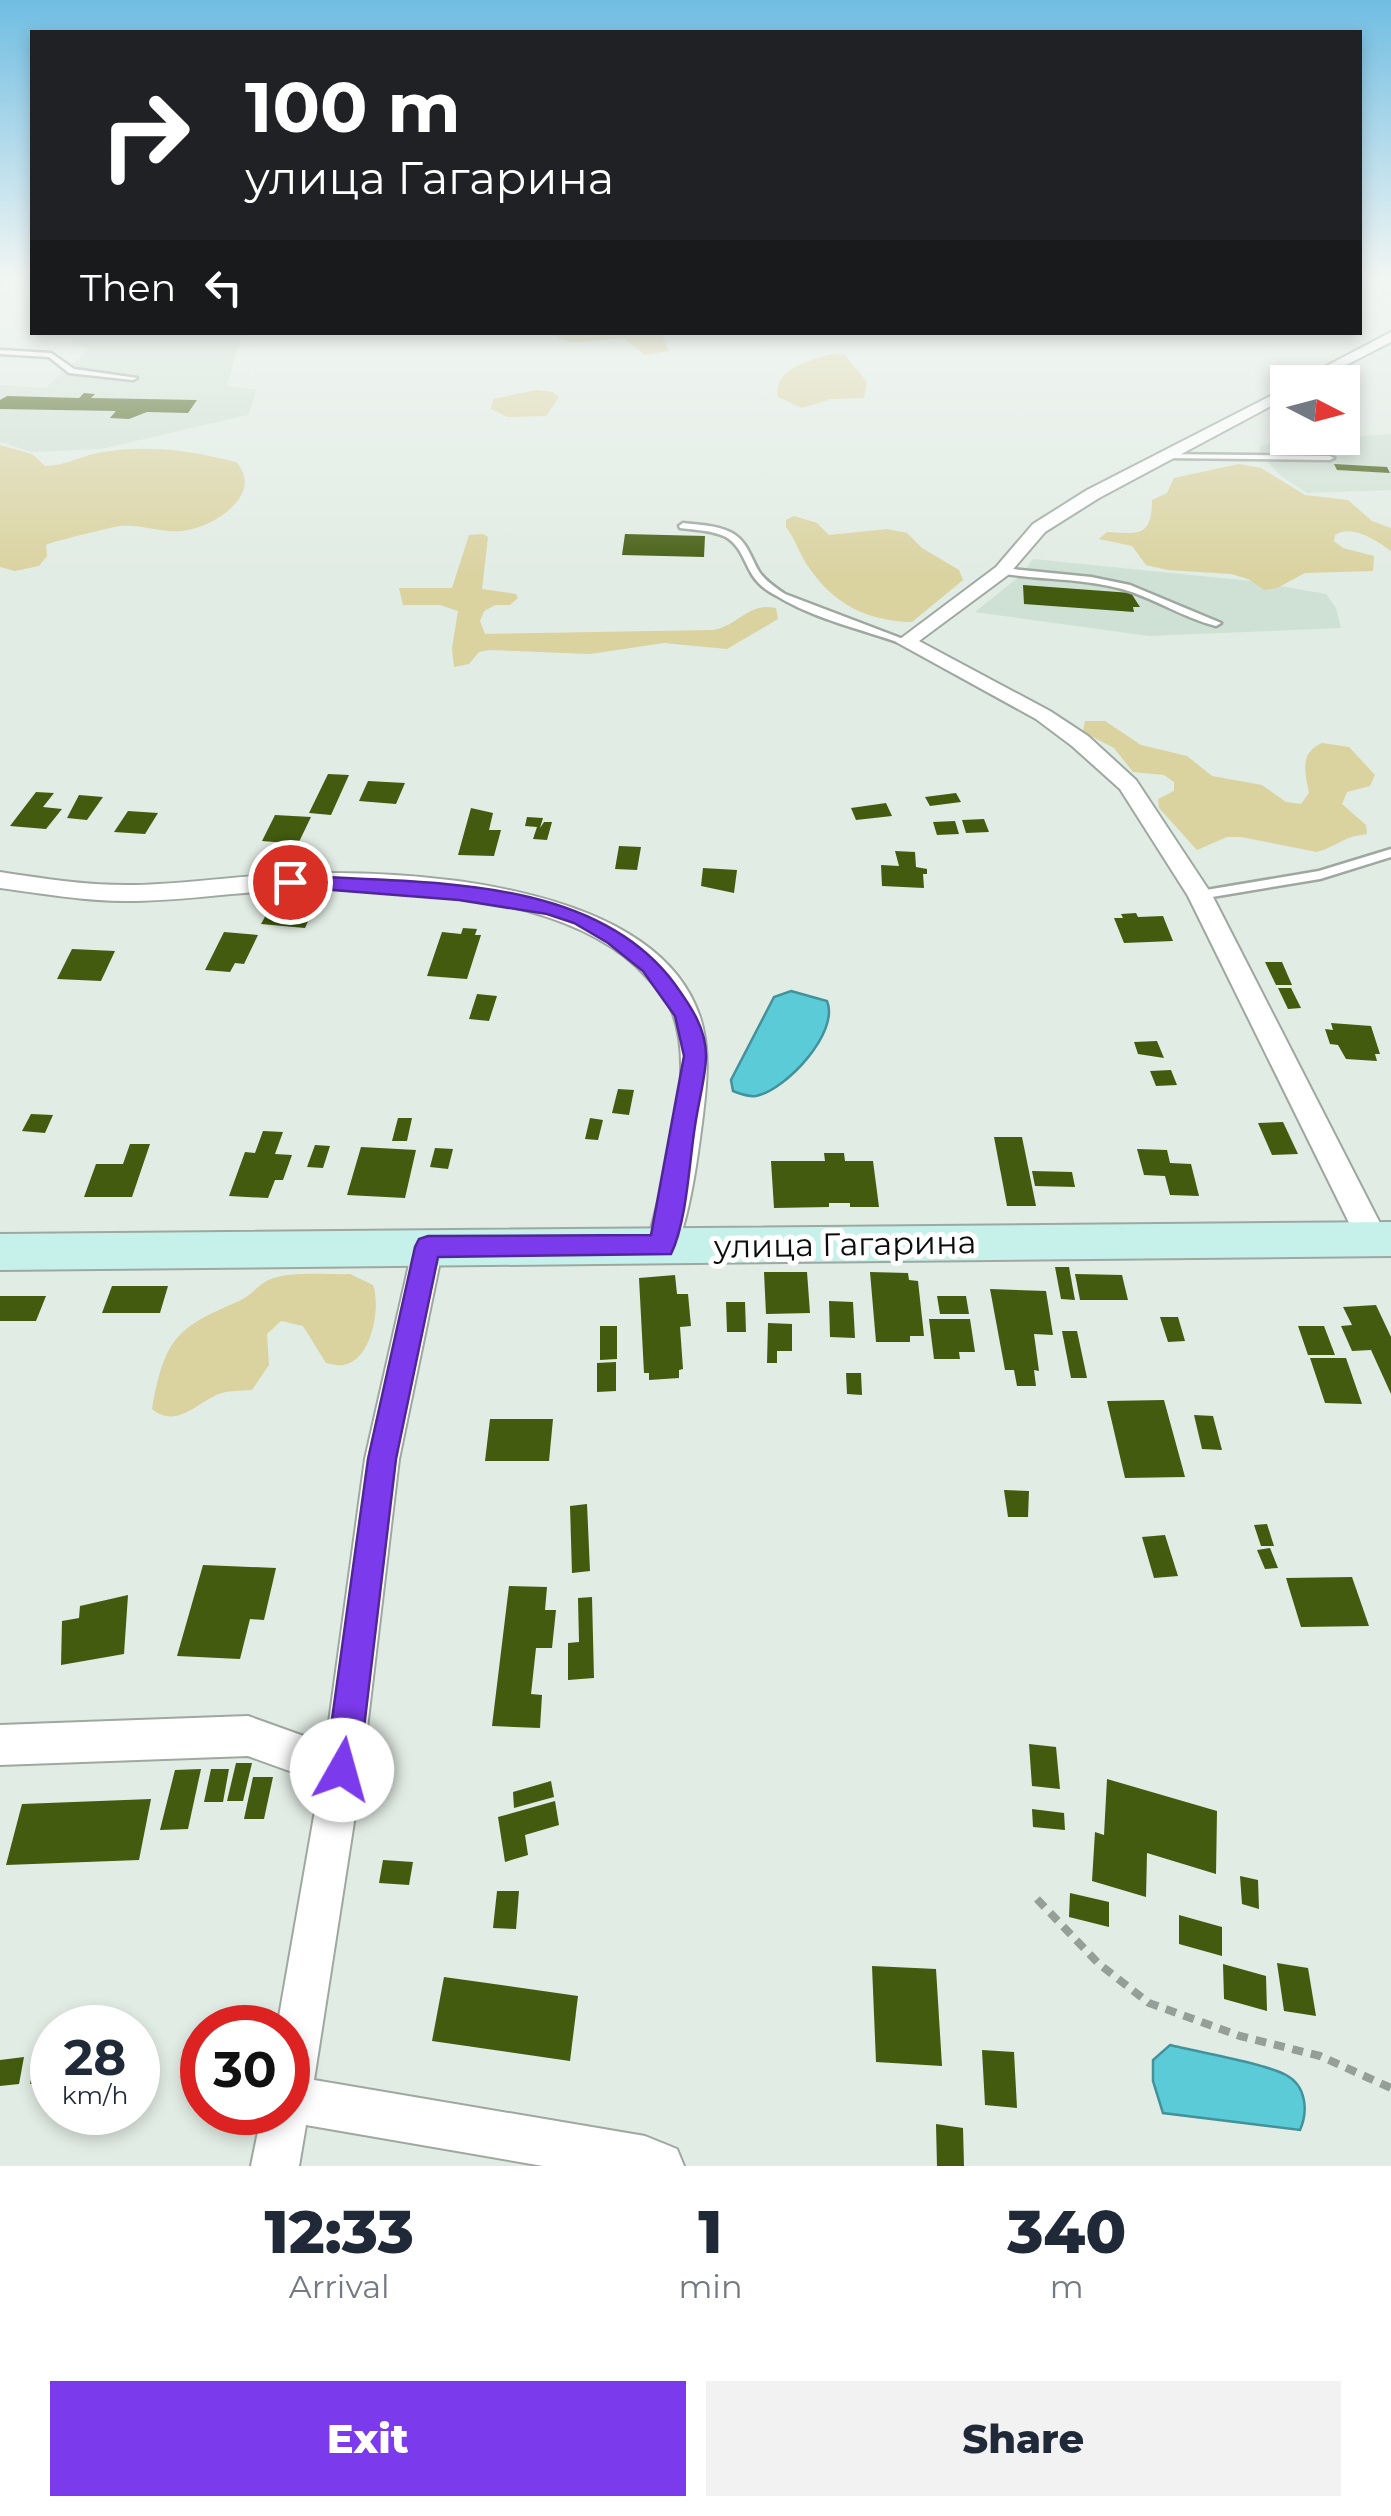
<!DOCTYPE html>
<meta charset="utf-8">
<style>
body{margin:0;font-family:Montserrat,sans-serif;background:#f2f2f3;color:#1f2937;height:100vh;display:flex;flex-direction:column;font-size:38px;white-space:nowrap}
*{box-sizing:border-box;margin:0}
p{font-size:32px;color:#747a83}
.icon{flex:none;width:55px;height:55px;fill:none;stroke:currentColor;stroke-width:2;stroke-linecap:round;stroke-linejoin:round}
.map{position:relative;height:2166px;overflow:hidden}
.drawer{display:flex;flex-direction:column;background:#fff;flex:1}
.drawer>*{flex:none}
.top-card{position:absolute;left:30px;top:30px;width:1332px;height:305px;border-radius:0px;box-shadow:0 5px 15px #0003;background:#202124;color:#fff;overflow:hidden}
.needle{width:65px;rotate:96deg}
.fabs{position:absolute;left:1270px;top:365px;display:grid;gap:20px}
.fabs a{display:grid;place-items:center;width:90px;height:90px;border-radius:0px;background:#fff;box-shadow:0 5px 15px #0003;font-size:50px}
.speed{position:absolute;left:30px;top:2005px;display:flex;gap:20px;font-size:50px;font-weight:700;text-align:center}
.speed>*{display:grid;place-content:center;width:130px;height:130px;border-radius:50%;background:#fff;box-shadow:0 5px 15px #0003;line-height:1}
.speed small{font-size:25px;font-weight:400}
.speed .limit{border:15px solid #d22;background:#fff;color:#111}
.pin{position:absolute;display:grid;place-items:center;width:85px;height:85px;color:#fff;margin:-42px;border:5px solid #fff;border-radius:50%;box-shadow:0 2px 10px #0007}
.me{position:absolute;width:110px;margin:-55px;rotate:7deg;stroke-linejoin:round;filter:drop-shadow(0 0 8px #0008)}
.turn{display:flex;align-items:center;gap:35px;height:210px;padding:0 50px;font-size:45px}
.turn .icon{width:130px;height:130px;stroke-width:2.5}
.turn b{display:block;font-size:70px;line-height:85px}
.then{display:flex;align-items:center;height:95px;padding:0 50px;background:#0003;gap:20px;font-size:38px}
.eta{display:flex;justify-content:space-evenly;align-items:center;height:170px;text-align:center}
.eta b{font-size:60px;font-weight:800;line-height:70px}
.cta{display:flex;gap:20px;margin-top:auto;padding:20px 50px}
.cta a{flex:1;height:115px;border-radius:0px;background:#7c3aed;color:#fff;font-size:40px;font-weight:800;line-height:115px;text-align:center}
.cta a+a{background:#f2f2f3;color:#1f2937}
.map>svg:first-child{display:block}
.built{fill:#cfe1d4}
.green{fill:#dad29f}
.water{fill:#5bcbd8;stroke:#43929b;stroke-width:2.5}
.building{fill:#425b0f}
.lines{fill:none;stroke-linecap:round;stroke-linejoin:round}
.service-casing{stroke:#9ea8a0;stroke-width:5}
.minor-casing{stroke:#9ea8a0;stroke-width:4}
.secondary-casing{stroke:#9ea8a0;stroke-width:4}
.path-far1{stroke:#969e99;stroke-width:2.5;stroke-dasharray:4 2.5;stroke-linecap:butt}
.path{stroke:#969e99;stroke-width:8;stroke-dasharray:11 8;stroke-linecap:butt}
.service{fill:#fff;fill-rule:evenodd}
.minor{fill:#fff;fill-rule:evenodd}
.secondary{fill:#c5f1ea;fill-rule:evenodd}
.route{fill:#7c3aed;stroke:#51269a;stroke-width:2.5}
.labels{text-anchor:middle;dominant-baseline:central;stroke-width:10;stroke-linejoin:round;paint-order:stroke}
.street-label{font-size:32px;fill:#0b0e0c;stroke:#fff}
</style>
<div class="map">
<svg width="1391" height="2166" viewBox="0 0 1391 2166">
<rect width="100%" height="100%" fill="#e1ece4"/>
<g class="built">
<polygon points="242,332 227,386 257,390 248,415 101,449 32,452 0,442 0,385 45,388 65,370 45,358 0,354 0,349 56,354 72,365 90,348 70,345 74,339 38,333"/>
<polygon points="1391,434 1391,490 1307,493 1281,476 1259,453 1260,447 1268,444"/>
<polygon points="1033,559 1251,581 1326,594 1336,608 1341,628 1149,636 975,612 1020,576"/>
</g>
<g class="green">
<polygon points="558,332 661,333 669,351 645,355 624,338 575,343 559,339"/>
<path d="M832,354L845,355L867,382L864,398L831,399L802,408L778,397C772,369 811,360 832,354Z"/>
<polygon points="536,390 553,392 559,397 546,416 508,417 491,409 493,399"/>
<path d="M0,445L32,454L45,466C64,466 79,457 97,453C145,444 190,450 236,462C266,495 212,528 182,531C161,533 141,524 120,526C112,527 51,542 46,545L47,556L39,566L15,571L0,567Z"/>
<path d="M1239,464L1261,468L1305,495L1348,500L1372,521L1391,528V551C1375,540 1353,524 1335,535L1334,541L1343,548L1374,556L1373,571L1305,573L1277,588L1264,590L1248,579L1231,574L1168,570L1146,565L1132,546L1099,539L1107,532C1139,534 1152,537 1152,500L1167,493L1174,478Z"/>
<path d="M794,516L817,523L829,535L887,529L907,533L922,548L959,570L963,580L912,622C868,621 835,605 810,569C800,556 796,540 786,527V520Z"/>
<path d="M483,534L488,537L482,589L516,594L518,598L510,605H495L484,611L480,621L485,634L713,630C738,626 748,602 776,608L778,619L727,649L664,643L590,654L489,650L479,652L469,664L454,667L452,648L458,611L440,605H403L399,588H452L469,535Z"/>
<path d="M1085,721H1105L1141,745L1187,756L1212,776L1262,785L1286,802L1301,804L1309,793C1305,772 1299,753 1322,743L1349,747L1375,775L1370,786L1347,792L1342,804L1366,825L1367,834C1340,837 1339,846 1317,852L1241,837H1227L1197,850L1159,808L1158,799L1174,791V782L1164,775L1133,772L1114,748L1083,732Z"/>
<path d="M350,1274L373,1285C381,1307 372,1361 343,1365C338,1366 332,1364 326,1363L303,1326L281,1321L267,1334L269,1365L252,1390C242,1391 229,1390 219,1394C196,1403 177,1429 152,1409C165,1338 176,1328 239,1301C252,1296 259,1283 271,1279C294,1271 326,1275 350,1274Z"/>
</g>
<g class="water">
<path d="M791,991L827,1001C840,1032 786,1090 756,1096C748,1097 741,1094 733,1091L731,1080L774,997Z"/>
<path d="M1170,2045C1198,2052 1263,2063 1286,2075C1307,2086 1308,2112 1300,2130L1163,2113L1153,2081V2060Z"/>
</g>
<g class="building">
<polygon points="84,393 95,394 91,398 197,400 188,413 147,412 129,419 110,418 116,411 0,409 0,400 7,396 79,398"/>
<polygon points="1334,464 1387,467 1390,473 1337,470"/>
<polygon points="625,534 705,536 704,557 622,555"/>
<polygon points="1023,585 1131,593 1140,607 1133,607 1134,612 1024,604"/>
<polygon points="328,774 349,775 331,815 309,813"/>
<polygon points="368,781 405,783 396,804 359,801"/>
<polygon points="36,792 54,793 43,807 62,809 46,829 10,826"/>
<polygon points="956,793 961,802 930,806 925,797"/>
<polygon points="79,795 103,797 87,820 67,818"/>
<polygon points="886,803 892,816 856,820 851,808"/>
<polygon points="471,808 493,813 489,830 501,830 494,856 458,855"/>
<polygon points="128,811 158,813 145,834 114,832"/>
<polygon points="275,815 311,817 298,844 262,841"/>
<polygon points="527,817 543,818 540,828 544,822 552,822 547,840 533,839 537,827 525,826"/>
<polygon points="984,819 989,832 966,833 962,820"/>
<polygon points="955,821 959,834 937,835 933,822"/>
<polygon points="619,846 641,847 637,870 615,869"/>
<polygon points="895,851 915,852 916,867 927,869 927,874 923,874 924,888 882,886 881,865 899,866"/>
<polygon points="703,868 737,870 734,893 701,886"/>
<polygon points="1136,913 1138,917 1163,916 1173,941 1124,943 1114,918 1123,918 1121,914"/>
<polygon points="266,915 309,919 305,928 261,924"/>
<polygon points="463,928 477,929 475,935 481,935 467,979 427,976 442,932 461,934"/>
<polygon points="224,932 258,935 244,964 235,963 230,972 205,970"/>
<polygon points="72,949 115,951 101,981 57,979"/>
<polygon points="1265,962 1282,962 1292,985 1276,985"/>
<polygon points="1278,988 1291,988 1301,1008 1288,1009"/>
<polygon points="477,994 497,996 489,1021 469,1019"/>
<polygon points="1331,1023 1371,1026 1380,1054 1375,1054 1377,1061 1346,1059 1338,1045 1330,1044 1325,1029 1333,1030"/>
<polygon points="1157,1041 1164,1058 1138,1054 1134,1042"/>
<polygon points="1171,1070 1177,1085 1156,1086 1150,1071"/>
<polygon points="618,1089 634,1090 629,1115 612,1113"/>
<polygon points="31,1114 53,1115 45,1133 22,1131"/>
<polygon points="398,1118 412,1118 407,1141 392,1141"/>
<polygon points="590,1118 603,1120 598,1140 585,1139"/>
<polygon points="1283,1122 1298,1154 1272,1155 1258,1123"/>
<polygon points="263,1131 283,1132 275,1154 292,1155 283,1180 275,1180 268,1198 229,1196 245,1152 255,1153"/>
<polygon points="994,1137 1022,1137 1036,1206 1007,1206"/>
<polygon points="130,1144 150,1144 132,1197 84,1197 96,1164 123,1164"/>
<polygon points="315,1145 330,1146 323,1168 307,1167"/>
<polygon points="361,1147 416,1150 405,1198 347,1195"/>
<polygon points="435,1148 453,1149 448,1169 430,1167"/>
<polygon points="1137,1149 1167,1150 1170,1163 1191,1164 1199,1196 1170,1195 1165,1176 1144,1175"/>
<polygon points="824,1153 844,1153 845,1161 873,1161 879,1207 850,1207 850,1203 829,1203 829,1207 774,1208 771,1161 825,1161"/>
<polygon points="1032,1171 1072,1172 1075,1187 1035,1186"/>
<polygon points="1055,1267 1069,1267 1075,1300 1061,1299"/>
<polygon points="764,1272 807,1272 810,1313 766,1314"/>
<polygon points="870,1272 908,1273 909,1280 918,1281 924,1336 910,1336 910,1342 876,1342"/>
<polygon points="1075,1274 1122,1275 1128,1300 1080,1300"/>
<polygon points="675,1275 677,1294 688,1294 691,1326 680,1327 683,1369 679,1370 679,1378 649,1380 649,1373 644,1373 639,1278"/>
<polygon points="112,1286 168,1286 160,1313 102,1313"/>
<polygon points="990,1289 1046,1291 1053,1335 1034,1334 1039,1371 1034,1370 1036,1386 1017,1386 1014,1370 1005,1370"/>
<polygon points="0,1296 46,1296 36,1321 0,1321"/>
<polygon points="937,1296 966,1296 969,1314 940,1314"/>
<polygon points="829,1301 853,1302 855,1338 830,1337"/>
<polygon points="726,1302 745,1302 746,1332 727,1332"/>
<polygon points="1376,1305 1391,1337 1391,1394 1371,1350 1352,1351 1341,1326 1352,1325 1343,1307"/>
<polygon points="1160,1317 1178,1317 1185,1341 1168,1342"/>
<polygon points="929,1319 970,1319 975,1352 959,1352 960,1359 934,1359"/>
<polygon points="768,1323 792,1324 792,1351 777,1351 777,1363 767,1363"/>
<polygon points="600,1326 617,1326 617,1359 600,1360"/>
<polygon points="1298,1326 1324,1326 1335,1355 1308,1355"/>
<polygon points="1062,1331 1077,1331 1087,1378 1071,1378"/>
<polygon points="1310,1358 1346,1358 1362,1404 1325,1403"/>
<polygon points="616,1362 616,1391 597,1392 597,1363"/>
<polygon points="846,1373 861,1373 862,1395 847,1394"/>
<polygon points="1164,1400 1185,1477 1125,1478 1107,1401"/>
<polygon points="1194,1415 1213,1416 1222,1450 1202,1449"/>
<polygon points="490,1419 553,1419 549,1461 485,1461"/>
<polygon points="1004,1490 1029,1491 1028,1517 1008,1517"/>
<polygon points="587,1504 590,1571 572,1573 570,1506"/>
<polygon points="1267,1524 1274,1546 1261,1546 1254,1525"/>
<polygon points="1165,1535 1178,1576 1154,1578 1142,1537"/>
<polygon points="1270,1548 1278,1568 1265,1569 1257,1550"/>
<polygon points="203,1565 276,1568 264,1620 250,1619 240,1659 177,1656"/>
<polygon points="1352,1577 1369,1626 1301,1627 1286,1578"/>
<polygon points="509,1586 547,1587 545,1610 556,1610 552,1648 536,1648 531,1694 542,1695 540,1728 492,1726"/>
<polygon points="128,1595 124,1654 61,1665 62,1621 79,1618 80,1606"/>
<polygon points="592,1597 594,1678 568,1680 568,1643 579,1642 578,1598"/>
<polygon points="1029,1744 1056,1747 1060,1789 1032,1786"/>
<polygon points="236,1763 252,1763 243,1801 227,1801"/>
<polygon points="201,1769 188,1829 160,1830 175,1770"/>
<polygon points="211,1769 229,1769 223,1802 204,1802"/>
<polygon points="253,1777 273,1777 264,1819 244,1819"/>
<polygon points="1107,1779 1217,1811 1216,1874 1147,1853 1146,1897 1092,1881 1095,1832 1104,1835"/>
<polygon points="551,1781 554,1797 514,1808 513,1792"/>
<polygon points="151,1799 139,1860 6,1865 22,1804"/>
<polygon points="555,1801 559,1825 525,1835 528,1855 505,1862 498,1817"/>
<polygon points="1032,1809 1064,1813 1065,1830 1033,1827"/>
<polygon points="383,1860 413,1862 409,1885 379,1883"/>
<polygon points="1240,1876 1258,1880 1259,1909 1242,1904"/>
<polygon points="497,1891 519,1891 516,1929 493,1928"/>
<polygon points="1070,1893 1109,1902 1109,1927 1069,1917"/>
<polygon points="1179,1915 1222,1927 1222,1956 1179,1944"/>
<polygon points="1277,1963 1308,1968 1316,2016 1284,2011"/>
<polygon points="1223,1964 1266,1976 1267,2011 1224,1999"/>
<polygon points="872,1966 936,1969 942,2066 876,2062"/>
<polygon points="444,1977 578,1996 570,2061 432,2041"/>
<polygon points="52,2048 52,2082 30,2084 38,2049"/>
<polygon points="982,2050 1014,2052 1017,2108 985,2105"/>
<polygon points="24,2057 19,2084 0,2086 0,2060"/>
<polygon points="936,2124 963,2128 964,2166 937,2166"/>
</g>
<g class="lines">
<g class="service-casing">
<g id="service">
<polygon points="0,350 51,353 74,369 137,378 133,380 69,373 49,357 0,354"/>
<polygon points="1161,454 1330,456 1334,458 1330,460 1164,458 1161,458"/>
<path d="M683,523C699,525 717,525 732,533C748,542 751,559 760,573C767,582 776,588 785,594L911,642L903,644C861,629 814,619 777,596C767,591 759,585 753,576C744,562 741,546 726,537C712,530 695,530 680,528L679,526Z"/>
<path d="M1002,568L1091,577L1130,585L1221,623L1216,626C1183,618 1155,598 1122,589C1082,578 1040,580 999,573L997,571Z"/>
<polygon points="1391,849 1391,857 1320,879 1200,899 1194,895 1200,891 1319,871"/>
</g>
</g>
<g class="minor-casing">
<g id="minor">
<polygon points="1391,332 1391,342 1313,382 1296,382"/>
<polygon points="1288,387 1288,397 1099,498 1045,532 1008,575 919,641 1050,711 1088,736 1136,780 1212,895 1384,1231 1388,1240 1384,1249 1373,1253 1362,1249 1188,896 1120,789 1072,746 1036,719 896,642 996,567 1033,524 1087,490"/>
<path d="M0,872C45,879 90,886 136,885C186,884 236,876 287,874C405,869 655,881 700,1017C710,1048 707,1082 703,1115C698,1155 690,1219 673,1255L662,1259L651,1255L647,1246C662,1180 697,1080 673,1014C666,996 650,980 636,966C557,893 392,885 288,890C237,892 187,900 136,901C90,902 45,894 0,888Z"/>
<polygon points="428,1234 439,1238 443,1247 399,1459 362,1770 314,2080 645,2136 677,2149 684,2166 543,2166 306,2125 299,2166 251,2166 262,2112 288,2112 288,2028 277,2028 320,1782 248,1756 0,1765 0,1725 248,1716 326,1744 365,1459 413,1247 417,1238"/>
</g>
</g>
<g class="secondary-casing">
<polygon id="secondary" points="1391,1222 1391,1256 0,1270 0,1234"/>
</g>
<polyline class="path-far1" points="0,286 7,275"/>
<polyline class="path" points="1037,1899 1099,1964 1149,2003 1240,2036 1320,2056 1391,2088"/>
<use href="#service" class="service"/>
<use href="#minor" class="minor"/>
<use href="#secondary" class="secondary"/>
</g>
<linearGradient id="sky" x2="0" y2="1"><stop stop-color="#6fbde2"/><stop offset="0.48" stop-color="#f2f6f3"/><stop offset="1" stop-color="#f2f6f3" stop-opacity="0"/></linearGradient>
<rect width="1391" height="578" fill="url(#sky)"/>
<path class="route" d="M290,875C416,884 591,872 674,983C690,1005 707,1029 706,1058C705,1080 698,1104 695,1126C689,1163 687,1221 671,1254L438,1257L396,1459L359,1770L354,1782L342,1787L330,1782L325,1770L368,1459L415,1247L419,1239L428,1236L651,1235L684,1056L675,1016L643,971L608,943L574,923L547,914L459,900L283,886V877Z"/>
<g class="labels">
<g class="street-label">
<text transform="translate(845 1244) rotate(-1)">улица Гагарина</text>
</g>
</g>
</svg>
<div class="fabs">
<a><svg class="needle" viewBox="-14 -14 28 28"><path d="M0-13l5 13h-10z" fill="#e53935"/><path d="M0 13l5-13h-10z" fill="#747a83"/></svg></a>
</div>
<div class="speed"><div>28<small>km/h</small></div><div class="limit">30</div></div>
<div class="pin" style="left:290px;top:882px;background:#d93025"><svg class="icon" aria-label="arrive" viewBox="0 0 24 24"><path d="M6 21V4h12l-3 4 3 4H6"/></svg></div>
<svg class="me" style="left:342px;top:1770px" viewBox="-20 -20 40 40"><circle r="19" fill="#fff"/><path d="M0-13L10 11 0 6-10 11z" fill="#7c3aed"/></svg>
<div class="top-card">
<div class="turn"><svg class="icon" aria-label="right" viewBox="0 0 24 24"><path d="M7 20v-9h11M14 6l5 5-5 5"/></svg><div><b>100 m</b>улица Гагарина</div></div>
<div class="then">Then<svg class="icon" aria-label="left" viewBox="0 0 24 24"><path d="M17 20v-9H6M10 6l-5 5 5 5"/></svg></div>
</div>
</div>
<section class="drawer">
<div class="eta">
<div><b>12:33</b><p>Arrival</p></div>
<div><b>1</b><p>min</p></div>
<div><b>340</b><p>m</p></div>
</div>
<div class="cta"><a>Exit</a><a>Share</a></div>
</section>
